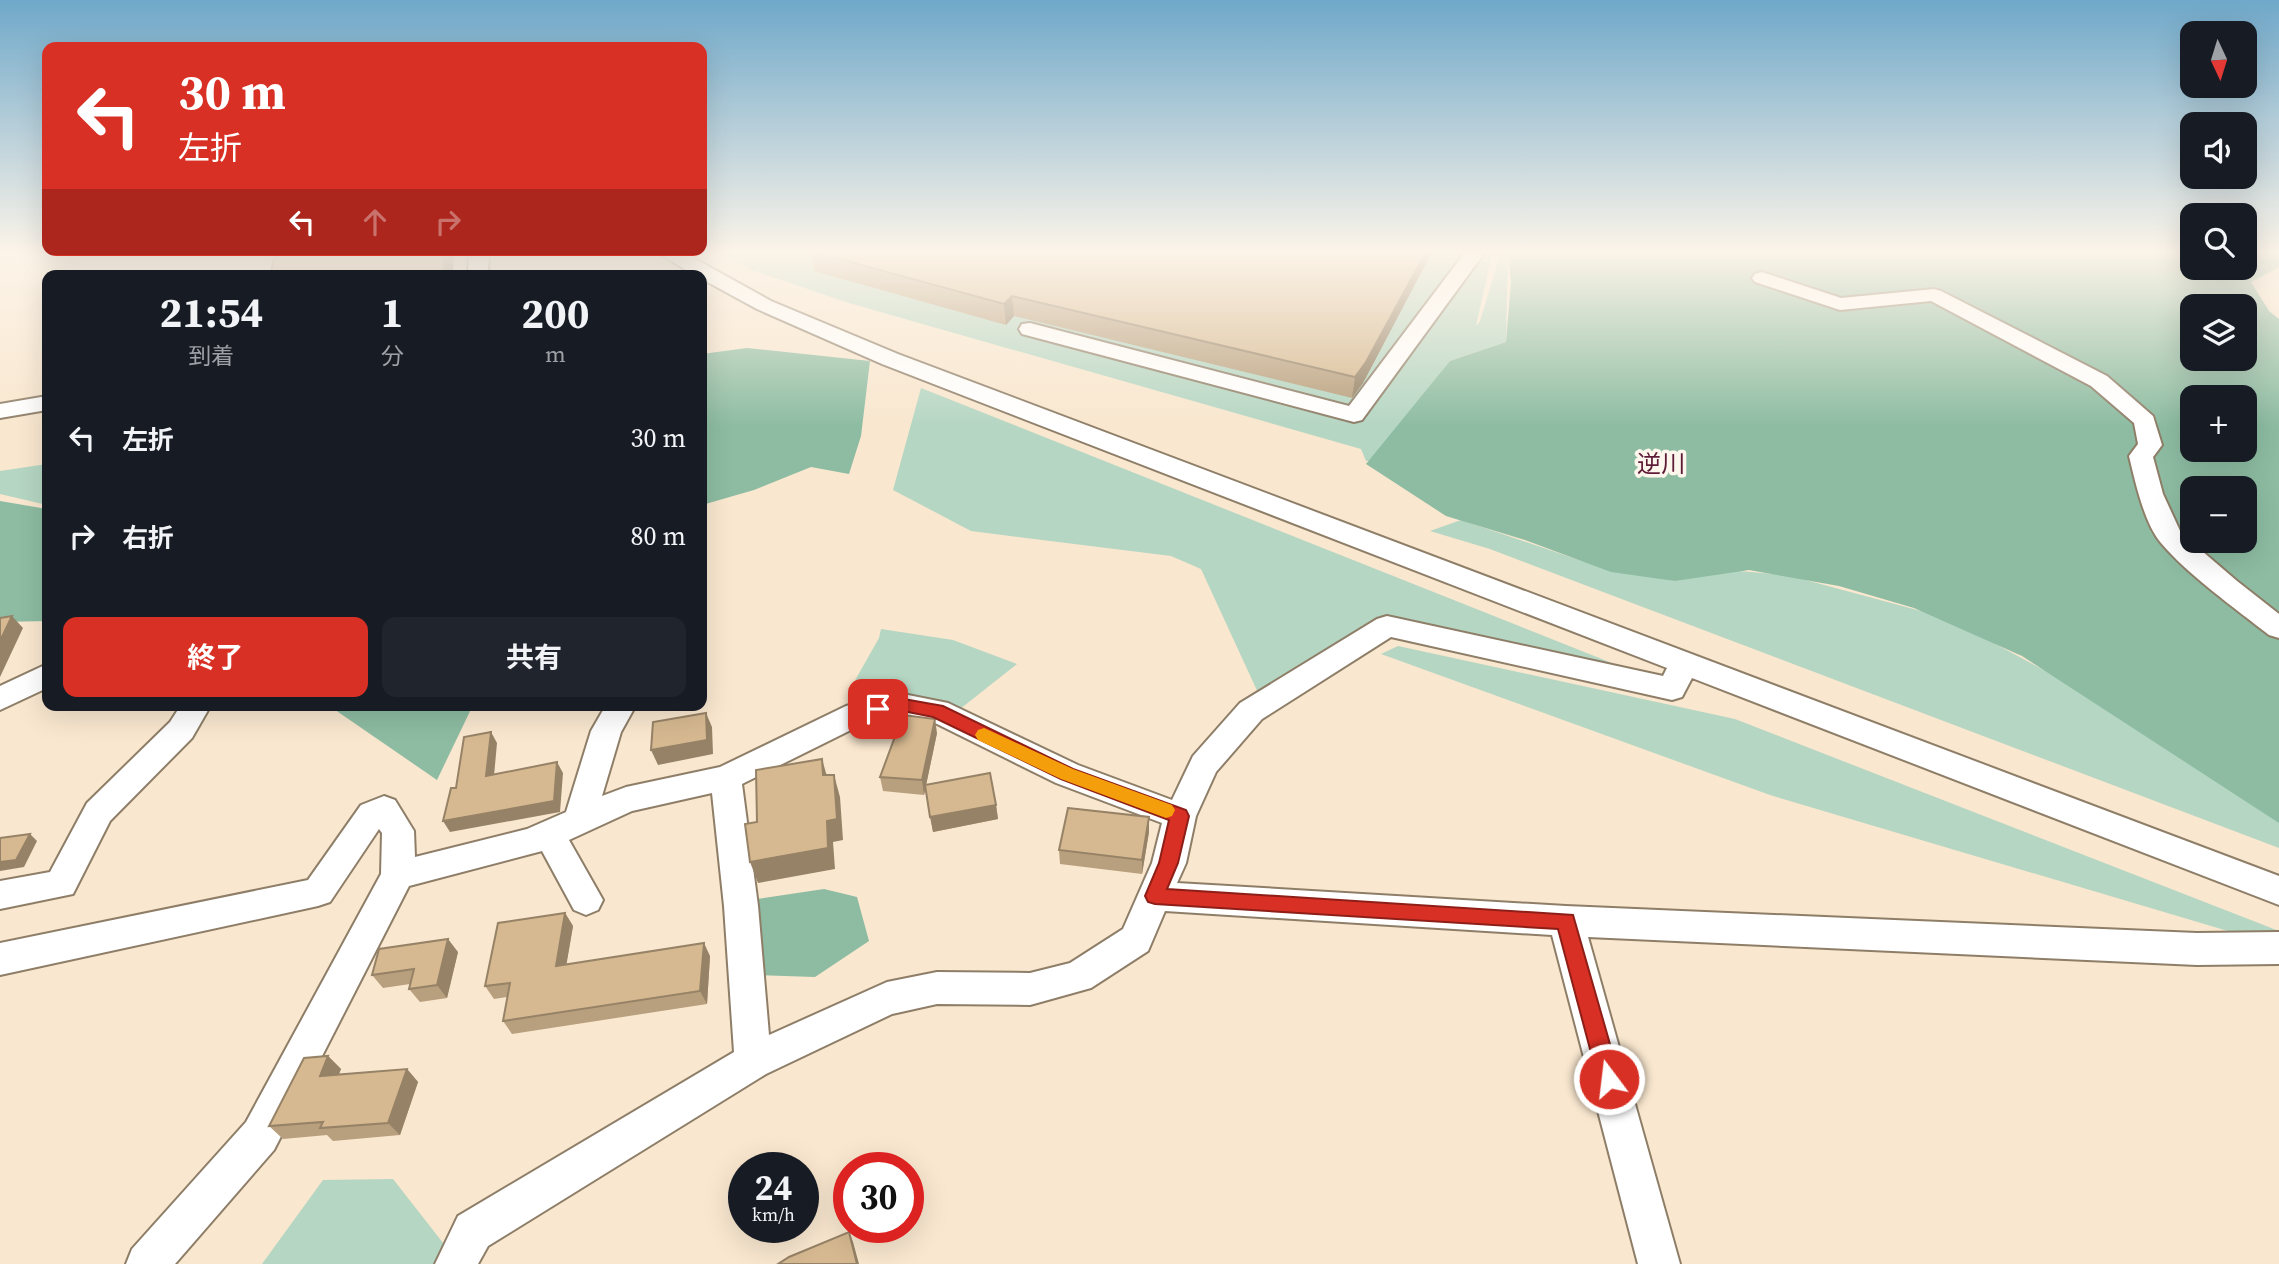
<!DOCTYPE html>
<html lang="ja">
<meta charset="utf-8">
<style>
body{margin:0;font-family:"Source Serif 4","Noto Sans JP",serif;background:#20242c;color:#f1f3f6;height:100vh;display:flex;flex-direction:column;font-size:26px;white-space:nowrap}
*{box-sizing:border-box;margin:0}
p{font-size:23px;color:#9ea1a6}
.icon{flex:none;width:38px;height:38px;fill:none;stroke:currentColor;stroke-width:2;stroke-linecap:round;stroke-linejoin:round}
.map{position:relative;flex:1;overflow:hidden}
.details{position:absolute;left:42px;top:270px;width:665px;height:441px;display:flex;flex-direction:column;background:#171b24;border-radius:14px;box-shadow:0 7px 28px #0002}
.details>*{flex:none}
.banner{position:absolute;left:42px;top:42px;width:665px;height:214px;border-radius:14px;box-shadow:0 7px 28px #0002;background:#d93025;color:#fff;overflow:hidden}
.needle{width:46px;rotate:176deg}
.fabs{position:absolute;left:2180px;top:21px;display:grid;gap:14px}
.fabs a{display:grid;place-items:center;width:77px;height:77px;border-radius:14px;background:#171b24;box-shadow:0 7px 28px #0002;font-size:35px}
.speed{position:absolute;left:728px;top:1152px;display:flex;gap:14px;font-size:35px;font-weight:700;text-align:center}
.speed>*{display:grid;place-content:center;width:91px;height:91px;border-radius:50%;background:#171b24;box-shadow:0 7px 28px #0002;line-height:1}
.speed small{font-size:18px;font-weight:400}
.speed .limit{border:10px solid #d22;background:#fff;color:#111}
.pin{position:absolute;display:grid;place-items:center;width:60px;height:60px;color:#fff;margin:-30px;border-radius:14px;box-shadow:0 4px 10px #0006}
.me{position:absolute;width:77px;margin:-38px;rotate:345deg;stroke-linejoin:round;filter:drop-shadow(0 0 5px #0008)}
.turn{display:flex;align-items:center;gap:24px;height:147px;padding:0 21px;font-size:32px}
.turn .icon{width:91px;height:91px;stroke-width:2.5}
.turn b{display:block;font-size:49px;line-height:60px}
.lanes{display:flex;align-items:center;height:66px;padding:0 21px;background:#0003;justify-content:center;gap:35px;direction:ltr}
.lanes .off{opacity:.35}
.eta{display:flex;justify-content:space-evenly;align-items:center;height:119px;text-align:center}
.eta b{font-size:42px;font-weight:700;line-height:49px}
.button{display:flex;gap:14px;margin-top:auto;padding:14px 21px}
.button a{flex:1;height:80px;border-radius:14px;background:#d93025;color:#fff;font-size:28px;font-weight:700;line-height:80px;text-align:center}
.button a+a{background:#20242c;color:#f1f3f6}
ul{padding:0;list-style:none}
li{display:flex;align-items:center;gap:21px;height:98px;padding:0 21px}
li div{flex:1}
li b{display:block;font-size:26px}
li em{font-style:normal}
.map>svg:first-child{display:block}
.green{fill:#b5d6c3}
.forest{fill:#8dbca2;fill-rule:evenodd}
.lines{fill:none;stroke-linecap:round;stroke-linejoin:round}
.minor-casing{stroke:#8e7e68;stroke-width:4}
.minor{fill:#fff;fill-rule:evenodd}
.wall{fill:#b89f7d}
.shaded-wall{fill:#968266}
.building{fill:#d6b991;stroke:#968266;stroke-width:2}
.route{fill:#d93025;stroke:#8d1f18;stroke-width:2}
.slow{fill:#f59e0b}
.labels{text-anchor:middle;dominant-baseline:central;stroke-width:7;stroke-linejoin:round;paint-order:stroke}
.quarter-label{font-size:24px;fill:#5d1b37;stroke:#fdf6ec}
</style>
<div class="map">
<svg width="2279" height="1264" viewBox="0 0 2279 1264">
<rect width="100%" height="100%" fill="#f9e7cf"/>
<g class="green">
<polygon points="715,250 1493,250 1476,326 1480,321 1498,262 1497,250 1508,250 1506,342 1450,361 1372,461 1366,461 1361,449 849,303 752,270"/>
<polygon points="921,388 1647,677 1382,621 1260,697 1201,569 1171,556 971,531 893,490"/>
<polygon points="47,464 47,505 0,494 0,471"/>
<polygon points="1461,520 1579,560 1675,581 1727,570 1787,575 1947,618 2081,690 2279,821 2279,848 1490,549 1430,531"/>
<polygon points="881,629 953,640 1017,664 960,709 849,691 879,638"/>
<polygon points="1398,646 1735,719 2279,931 2279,937 2238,934 1770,795 1381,654"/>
<polygon points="393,1179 447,1248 436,1264 262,1264 323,1180"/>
</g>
<g class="forest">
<path d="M1508,250H2193V268H2245V250H2279V267L2251,282L2269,311L2279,319V823L2022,656L1914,608L1839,586L1749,570L1675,581L1611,572L1525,540L1446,516L1366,464L1450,361L1506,342L1511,282ZM2193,306H2245V359H2193ZM2193,397H2245V450H2193ZM2193,488H2245V541H2193Z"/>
<polygon points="747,348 870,361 861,436 849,474 811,467 754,490 702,505 702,354"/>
<polygon points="0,501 47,509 47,621 0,622"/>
<polygon points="328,705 473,705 437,780"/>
<polygon points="824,889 857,897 869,941 815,977 753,975 757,899"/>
</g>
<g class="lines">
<g class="minor-casing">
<g id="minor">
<polygon points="469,250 489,250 488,275 468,275"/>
<path d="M654,250H679L771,301L898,354L2279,876V905L1692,678L1682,697L1672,700L1391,637L1262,719L1216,772L1196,816L1186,863L1177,883L1566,906L2197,933L2279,932V964L2197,965L1588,937L1680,1264H1638L1552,935L1165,911L1148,951L1091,988L1030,1005L937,1004L892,1014L766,1074L488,1246L478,1264H435L458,1216L734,1052L724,906L712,793L632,811L569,840L603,900L598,910L586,915L574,910L542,851L409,886L274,1150L175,1264H126L132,1249L246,1122L381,874L382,833L379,829L330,902L318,906L0,975V943L308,880L361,805L384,796L395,800L414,831L415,857L527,829L566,812L591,731L606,705H636L621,732L602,796L626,787L720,767L846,706L898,693L948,703L1078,765L1172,800L1193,756L1240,703L1377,619L1387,616L1663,676L1667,668L882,364L757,309L702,279V275H694ZM898,715L931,721L1056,783L1162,823L1152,863L1123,929L1070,963L1030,973L937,972L887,982L769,1035L758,906L742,784L865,723Z"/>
<polygon points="1457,250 1485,252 1362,420 1354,422 1022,334 1019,329 1022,324 1030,323 1349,406 1463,255"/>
<path d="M1762,272L1841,298L1934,289L1941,291L2107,376L2153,416L2162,445L2153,457L2163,494L2181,533L2237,581L2279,614V638L2269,635C2236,609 2188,575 2161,543C2144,523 2135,481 2129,456L2138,444L2134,423L2091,386L1931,301L1840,310L1755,282L1752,278L1755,274Z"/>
<polygon points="47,396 47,410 0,418 0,404"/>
<polygon points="47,664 47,688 0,710 0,686"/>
<polygon points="181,705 211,705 192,738 110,821 73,894 0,909 0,881 50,872 87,803 170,722"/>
</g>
</g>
<use href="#minor" class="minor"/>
</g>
<g class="wall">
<polygon points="811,250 1433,250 1363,383 1352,398 1014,316 1006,325 814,271 810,251"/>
<polygon points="937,733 926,785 996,805 998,819 933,832 926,788 924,795 883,791 880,777"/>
<polygon points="1149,832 1142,874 1060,864 1059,850"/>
<polygon points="565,913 573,926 566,965 710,956 707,1004 512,1034 503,1021 507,997 494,999 485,986"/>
<polygon points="458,952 447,998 420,1002 409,989 410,984 383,988 372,975"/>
<polygon points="328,1056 341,1069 339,1074 407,1069 418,1082 400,1135 333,1141 327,1135 283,1139 269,1126"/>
</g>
<g class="shaded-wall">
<polygon points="445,250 454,250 453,275 444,275"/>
<polygon points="1427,250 1433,250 1363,383 1352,398 1355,377"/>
<polygon points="1012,296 1014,316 1006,325 1004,304"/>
<polygon points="12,616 23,628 0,677 0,641"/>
<polygon points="706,713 712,727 713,754 658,765 651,750"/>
<polygon points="935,719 937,733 924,795 922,780"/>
<polygon points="491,732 497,743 493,787 486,776"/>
<polygon points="822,759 828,780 823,775"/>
<polygon points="557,762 563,773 560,812 450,832 443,821"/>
<polygon points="834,775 840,797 843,840 833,842 835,869 758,883 750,862 827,821"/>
<polygon points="996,805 998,819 933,832 930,817"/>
<polygon points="1149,817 1149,832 1142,874 1142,860"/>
<polygon points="30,834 37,841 24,867 0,871 0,862"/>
<polygon points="565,913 573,926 564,979 556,966"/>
<polygon points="448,939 458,952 447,998 437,985"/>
<polygon points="704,943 710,956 707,1004 700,991"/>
<polygon points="328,1056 341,1069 333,1088 320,1076"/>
<polygon points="407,1069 418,1082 400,1135 388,1123"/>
<polygon points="849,1232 853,1242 859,1264 857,1264"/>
</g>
<g class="building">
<polygon points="276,250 445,250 444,275 270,275"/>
<polygon points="811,250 1427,250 1366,362 1355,377 1012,296 1004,304 810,251"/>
<polygon points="12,616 0,641 0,618"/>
<polygon points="706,713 707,740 651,750 653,722"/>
<polygon points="903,715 935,719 922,780 880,777"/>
<polygon points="491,732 486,776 557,762 554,801 443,821 451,788 456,788 464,737"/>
<polygon points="822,759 823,775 834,775 837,819 827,821 828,848 750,862 745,824 757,822 756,770"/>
<polygon points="990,773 996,805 930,817 925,785"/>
<polygon points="1068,808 1149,817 1142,860 1059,850"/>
<polygon points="30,834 16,860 0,862 0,838"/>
<polygon points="565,913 556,966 704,943 700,991 503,1021 510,983 485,986 498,923"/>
<polygon points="448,939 437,985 409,989 414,969 372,975 379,949"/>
<polygon points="328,1056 320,1076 407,1069 388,1123 320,1128 323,1122 269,1126 304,1058"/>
<polygon points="849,1232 857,1264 778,1264 789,1257"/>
</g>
<linearGradient id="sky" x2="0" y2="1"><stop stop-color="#6fa8c9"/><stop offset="0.59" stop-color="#fcf4e9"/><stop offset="1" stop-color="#fcf4e9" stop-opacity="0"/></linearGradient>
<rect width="2279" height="427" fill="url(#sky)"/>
<polygon class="route" points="898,698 943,706 1073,769 1186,810 1189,816 1178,863 1167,889 1573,915 1620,1079 1617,1087 1609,1090 1601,1087 1598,1079 1558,929 1155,904 1148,902 1145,896 1159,863 1169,820 1061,779 933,717 898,710 878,715 872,714 869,709 872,705"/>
<polygon class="slow" points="984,728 1073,769 1172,805 1175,810 1172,816 1166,818 1061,779 978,740 975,735 978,730"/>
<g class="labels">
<g class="quarter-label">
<text x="1661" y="463">逆川</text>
</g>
</g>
</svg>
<div class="fabs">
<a><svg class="needle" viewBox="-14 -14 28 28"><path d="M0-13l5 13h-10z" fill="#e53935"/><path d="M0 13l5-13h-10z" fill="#9ea1a6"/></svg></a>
<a><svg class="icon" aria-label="sound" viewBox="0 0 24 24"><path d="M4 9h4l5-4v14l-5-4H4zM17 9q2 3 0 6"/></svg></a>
<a><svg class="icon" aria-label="search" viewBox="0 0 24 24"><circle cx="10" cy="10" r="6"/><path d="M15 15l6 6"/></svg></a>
<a><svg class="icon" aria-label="layers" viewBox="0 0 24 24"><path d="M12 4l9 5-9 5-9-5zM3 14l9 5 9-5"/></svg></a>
<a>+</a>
<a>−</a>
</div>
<div class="speed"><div>24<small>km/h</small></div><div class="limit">30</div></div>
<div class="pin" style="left:878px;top:709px;background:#d93025"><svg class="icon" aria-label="arrive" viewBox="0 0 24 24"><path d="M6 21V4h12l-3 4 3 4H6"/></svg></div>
<svg class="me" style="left:1609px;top:1079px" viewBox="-20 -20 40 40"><circle r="17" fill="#d93025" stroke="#fff" stroke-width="3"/><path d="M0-11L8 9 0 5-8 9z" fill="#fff"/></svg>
<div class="banner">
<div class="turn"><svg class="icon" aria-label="left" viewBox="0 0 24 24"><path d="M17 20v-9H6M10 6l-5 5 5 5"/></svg><div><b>30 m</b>左折</div></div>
<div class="lanes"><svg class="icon" aria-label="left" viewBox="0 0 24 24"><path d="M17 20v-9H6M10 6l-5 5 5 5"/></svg><svg class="icon off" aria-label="ahead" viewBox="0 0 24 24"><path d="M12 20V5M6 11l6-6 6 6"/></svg><svg class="icon off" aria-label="right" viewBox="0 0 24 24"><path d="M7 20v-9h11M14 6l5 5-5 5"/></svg></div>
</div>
<section class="details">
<div class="eta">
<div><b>21:54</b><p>到着</p></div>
<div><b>1</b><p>分</p></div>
<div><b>200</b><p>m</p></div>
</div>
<ul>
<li><svg class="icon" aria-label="left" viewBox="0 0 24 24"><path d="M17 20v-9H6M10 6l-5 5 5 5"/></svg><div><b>左折</b></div><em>30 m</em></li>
<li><svg class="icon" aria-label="right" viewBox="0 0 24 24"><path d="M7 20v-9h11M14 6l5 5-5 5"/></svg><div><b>右折</b></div><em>80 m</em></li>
</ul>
<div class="button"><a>終了</a><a>共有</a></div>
</section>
</div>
